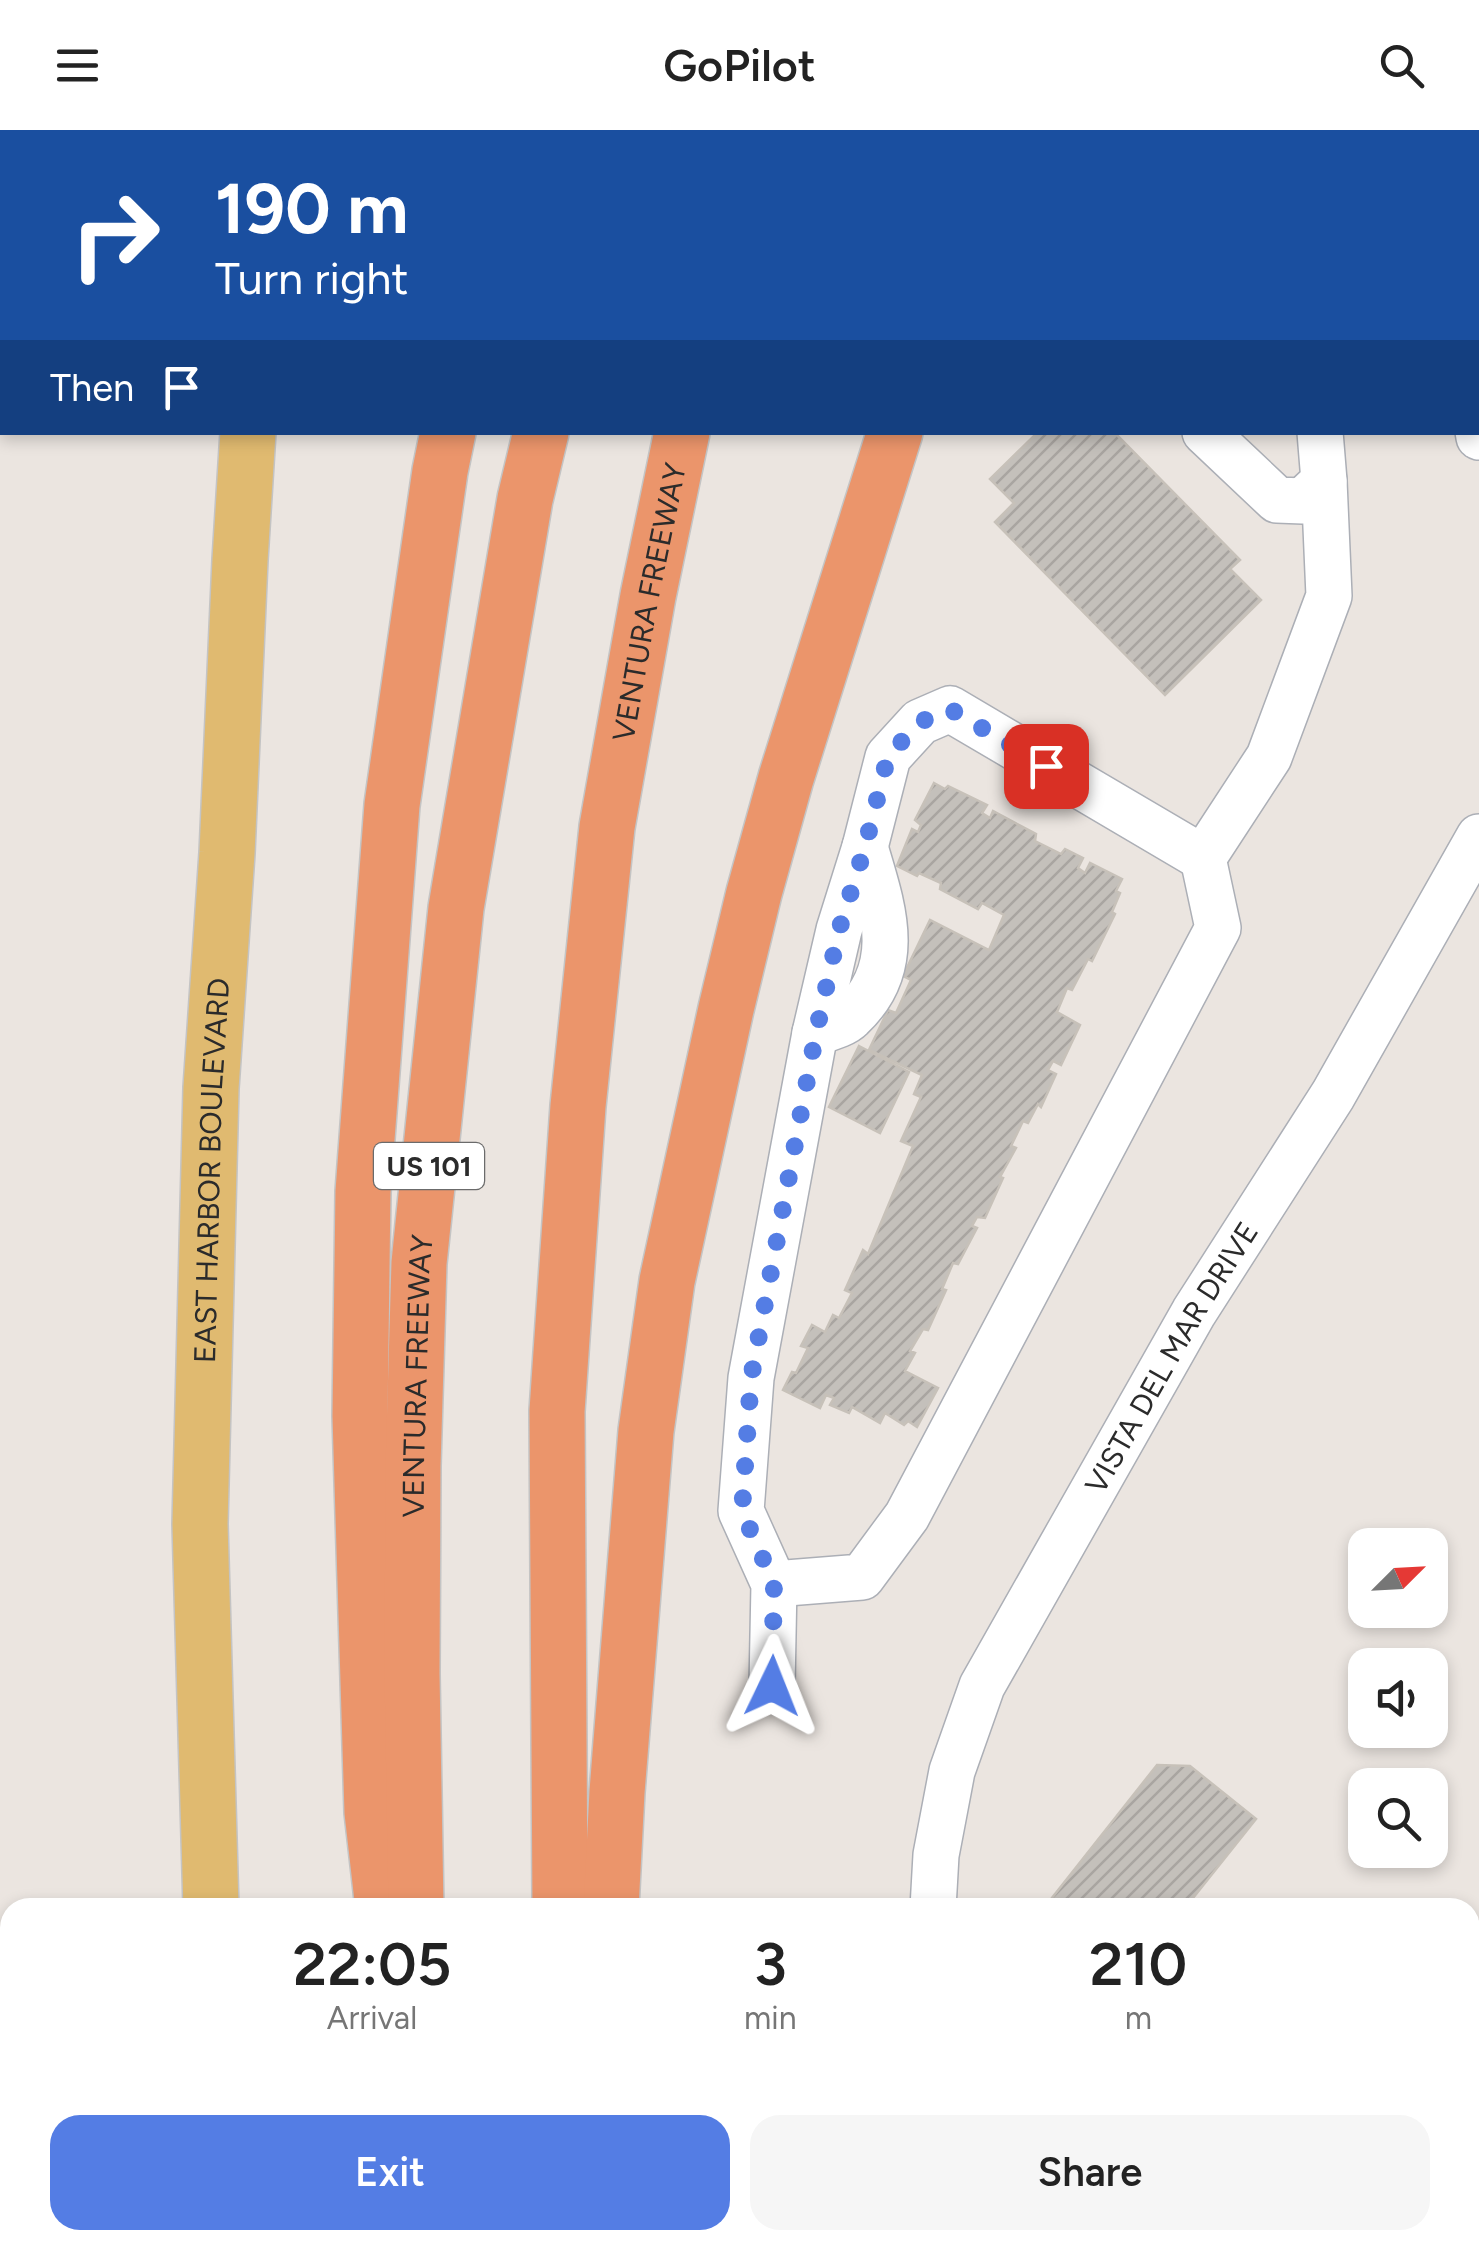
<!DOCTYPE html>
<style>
body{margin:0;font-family:Figtree,sans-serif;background:#f6f6f6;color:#222;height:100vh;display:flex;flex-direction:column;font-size:38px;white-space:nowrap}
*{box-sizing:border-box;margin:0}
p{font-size:32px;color:#767676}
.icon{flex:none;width:55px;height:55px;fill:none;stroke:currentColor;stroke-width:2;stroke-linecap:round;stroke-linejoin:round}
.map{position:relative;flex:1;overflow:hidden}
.details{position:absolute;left:0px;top:1768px;width:1480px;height:352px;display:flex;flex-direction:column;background:#fff;border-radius:30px 30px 0 0;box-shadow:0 5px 15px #0003}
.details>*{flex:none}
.top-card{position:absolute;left:0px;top:0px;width:1480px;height:305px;box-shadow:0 5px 15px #0003;background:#1a4fa0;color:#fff;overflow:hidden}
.needle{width:65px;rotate:66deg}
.buttons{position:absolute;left:1348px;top:1398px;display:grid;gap:20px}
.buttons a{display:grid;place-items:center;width:100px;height:100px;border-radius:20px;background:#fff;box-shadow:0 5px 15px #0003;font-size:50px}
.pin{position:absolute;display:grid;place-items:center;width:85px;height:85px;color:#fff;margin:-42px;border-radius:20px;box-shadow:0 5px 15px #0006}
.me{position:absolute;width:110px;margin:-55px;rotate:2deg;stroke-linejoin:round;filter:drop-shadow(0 0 8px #0008)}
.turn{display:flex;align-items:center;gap:35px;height:210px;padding:0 50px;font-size:45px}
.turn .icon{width:130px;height:130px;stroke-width:2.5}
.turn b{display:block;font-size:70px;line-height:85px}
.then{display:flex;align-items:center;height:95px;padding:0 50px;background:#0003;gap:20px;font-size:38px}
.eta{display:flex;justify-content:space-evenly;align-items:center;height:170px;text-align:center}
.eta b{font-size:60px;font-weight:600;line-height:70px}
.cta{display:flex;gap:20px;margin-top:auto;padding:20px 50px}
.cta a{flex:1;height:115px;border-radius:30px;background:#547de4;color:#fff;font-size:40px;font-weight:600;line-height:115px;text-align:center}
.cta a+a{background:#f6f6f6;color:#222}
header{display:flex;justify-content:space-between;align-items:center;height:130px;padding:0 50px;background:#fff;font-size:45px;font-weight:600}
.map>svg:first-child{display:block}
.building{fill:url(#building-hatch);stroke:#c7c1b9;stroke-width:2.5}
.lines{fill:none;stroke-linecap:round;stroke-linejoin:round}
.minor-casing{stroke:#acafb6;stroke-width:48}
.major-casing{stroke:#c4c4c4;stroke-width:58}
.highway-casing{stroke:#c4c4c4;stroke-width:58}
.minor{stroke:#fff;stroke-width:45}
.major{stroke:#e0ba70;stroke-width:55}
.highway{stroke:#eb956b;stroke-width:55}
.route{stroke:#547de4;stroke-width:18;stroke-dasharray:0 32.4}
.labels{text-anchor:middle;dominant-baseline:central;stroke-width:9;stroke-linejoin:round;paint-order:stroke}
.shield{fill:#fff;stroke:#6b6b6b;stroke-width:2.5}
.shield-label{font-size:28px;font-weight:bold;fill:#2b2b2b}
.street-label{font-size:30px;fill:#2b2b2b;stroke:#fff}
</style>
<header><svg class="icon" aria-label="menu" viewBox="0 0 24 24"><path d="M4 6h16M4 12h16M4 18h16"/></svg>GoPilot<svg class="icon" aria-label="search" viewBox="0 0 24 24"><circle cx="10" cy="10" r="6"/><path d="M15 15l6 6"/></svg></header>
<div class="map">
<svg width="1479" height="2118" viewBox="0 0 1479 2118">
<defs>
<pattern id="building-hatch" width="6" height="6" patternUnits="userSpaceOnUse" patternTransform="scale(2.5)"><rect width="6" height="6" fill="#c4c0bb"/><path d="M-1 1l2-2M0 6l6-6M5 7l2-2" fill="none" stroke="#a9a5a1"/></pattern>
</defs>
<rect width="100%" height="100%" fill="#ebe5e0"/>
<g class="building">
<polygon points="2,68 2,156 0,154 0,71"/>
<polygon points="1038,302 1114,302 1240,430 1230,439 1261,470 1165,565 995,392 1014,373 990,349"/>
<polygon points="934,653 945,659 948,656 987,675 982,683 990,688 993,681 1036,704 1035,711 1061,724 1065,719 1083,728 1078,738 1085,743 1090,733 1122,749 1116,761 1120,763 1112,782 1115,784 1092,831 1088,829 1072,860 1067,858 1057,882 1080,895 1061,935 1053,931 1048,940 1056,944 1041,977 1038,974 1028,993 1023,991 1011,1016 1016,1018 1000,1047 1003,1048 985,1088 977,1087 972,1096 977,1098 958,1134 953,1133 942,1159 946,1160 928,1200 923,1199 910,1221 915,1223 905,1241 938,1258 917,1297 908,1291 904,1295 885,1283 880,1293 852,1277 849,1283 830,1275 834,1268 826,1265 820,1278 783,1260 792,1242 796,1243 808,1218 801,1216 812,1195 825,1202 833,1185 839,1188 852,1163 845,1160 863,1120 868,1124 913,1016 901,1011 921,967 914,964 922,945 869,920 888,880 896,883 911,850 903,846 930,790 989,820 1004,785 982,773 978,779 940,759 941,753 919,743 917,746 897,736 912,699 918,702 921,695 915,690"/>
<polygon points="859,916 909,942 880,1003 829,977"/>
<polygon points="1157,1635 1190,1636 1256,1689 1185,1778 1044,1778"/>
<polygon points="1470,1790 1479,1790 1479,2085 1470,2084"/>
</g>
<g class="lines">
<g class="minor-casing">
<g id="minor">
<polyline points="110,0 113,2"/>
<polyline points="23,2 25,0"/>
<polyline points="1137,2 1138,0"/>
<polyline points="1422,2 1424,0"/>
<polyline points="0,29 2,27"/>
<polyline points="1478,194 1479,190"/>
<polyline points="1478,301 1479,307"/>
<polyline points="1205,302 1277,370 1303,371 1324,351 1320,302"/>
<path d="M815,903C826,899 843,895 851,887C905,836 883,778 865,717"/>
<polyline points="774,1454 862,1447 907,1386 1218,798 1203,728"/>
<polyline points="772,1556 774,1454 741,1381 751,1248 815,903 839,800 865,717 888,627 920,592 950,579 1203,728 1269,627 1329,466 1324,351"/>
<path id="s1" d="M933,1778L936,1725L952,1641L982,1556L1194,1182L1333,965L1479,707"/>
<polyline points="914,2118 914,2110"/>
</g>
</g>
<g class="major-casing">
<g id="major">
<polyline points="267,2 267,0"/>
<path id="s2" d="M211,1778L200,1394L211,958L227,723L240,430L248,302"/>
<polyline points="207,2118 207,2110"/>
</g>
</g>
<g class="highway-casing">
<g id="highway">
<polyline points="513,2 513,0"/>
<polyline points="618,2 619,0"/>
<polyline points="761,2 762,0"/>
<polyline points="991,2 991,0"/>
<polyline points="383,1778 372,1682 360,1286 363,1062 392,675 440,341 448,302"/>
<path id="s3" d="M416,1778L412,1544L413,1336L419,1133L456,778L525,369L541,302"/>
<path id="s4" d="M560,1778L557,1281L578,976L607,697L648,466L682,302"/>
<polyline points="611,1778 617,1662 646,1301 667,1151 726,879 754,763 786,648 895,302"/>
<polyline points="421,2110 421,2118"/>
<polyline points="568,2118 569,2110"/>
</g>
</g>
<use href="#minor" class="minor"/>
<use href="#major" class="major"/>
<use href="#highway" class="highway"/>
</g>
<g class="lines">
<polyline class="route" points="772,1556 774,1454 742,1381 751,1248 816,903 839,800 865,717 888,626 920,592 950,579 1046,636"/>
</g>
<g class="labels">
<rect class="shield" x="374" y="1013" width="110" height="46" rx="8"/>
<g class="shield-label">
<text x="429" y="1036">US 101</text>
</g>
<g class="street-label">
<text stroke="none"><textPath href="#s4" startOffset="1312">VENTURA FREEWAY</textPath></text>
<text stroke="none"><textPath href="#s2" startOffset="738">EAST HARBOR BOULEVARD</textPath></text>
<text stroke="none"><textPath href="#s1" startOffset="608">VISTA DEL MAR DRIVE</textPath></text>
<text stroke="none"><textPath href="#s3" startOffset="532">VENTURA FREEWAY</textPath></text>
</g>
</g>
</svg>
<div class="buttons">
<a><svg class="needle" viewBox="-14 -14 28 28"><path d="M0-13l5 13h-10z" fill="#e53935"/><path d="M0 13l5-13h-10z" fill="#767676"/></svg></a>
<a><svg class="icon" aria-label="sound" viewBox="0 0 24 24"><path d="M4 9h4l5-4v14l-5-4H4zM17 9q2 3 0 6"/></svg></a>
<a><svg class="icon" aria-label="search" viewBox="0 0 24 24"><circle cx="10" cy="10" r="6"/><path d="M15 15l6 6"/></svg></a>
</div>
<div class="pin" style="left:1046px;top:636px;background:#d93025"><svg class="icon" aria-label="arrive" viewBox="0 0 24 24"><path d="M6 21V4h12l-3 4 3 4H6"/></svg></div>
<svg class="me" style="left:772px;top:1556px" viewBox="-20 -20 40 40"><path d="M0-17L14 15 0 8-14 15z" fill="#547de4" stroke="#fff" stroke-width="4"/></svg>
<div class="top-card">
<div class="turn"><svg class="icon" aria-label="right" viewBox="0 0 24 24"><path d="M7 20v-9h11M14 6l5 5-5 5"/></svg><div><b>190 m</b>Turn right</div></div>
<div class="then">Then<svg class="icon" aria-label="arrive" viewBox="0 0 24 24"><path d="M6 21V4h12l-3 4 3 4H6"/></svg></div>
</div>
<section class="details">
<div class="eta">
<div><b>22:05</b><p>Arrival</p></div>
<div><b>3</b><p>min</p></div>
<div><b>210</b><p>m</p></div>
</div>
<div class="cta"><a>Exit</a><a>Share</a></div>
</section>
</div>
